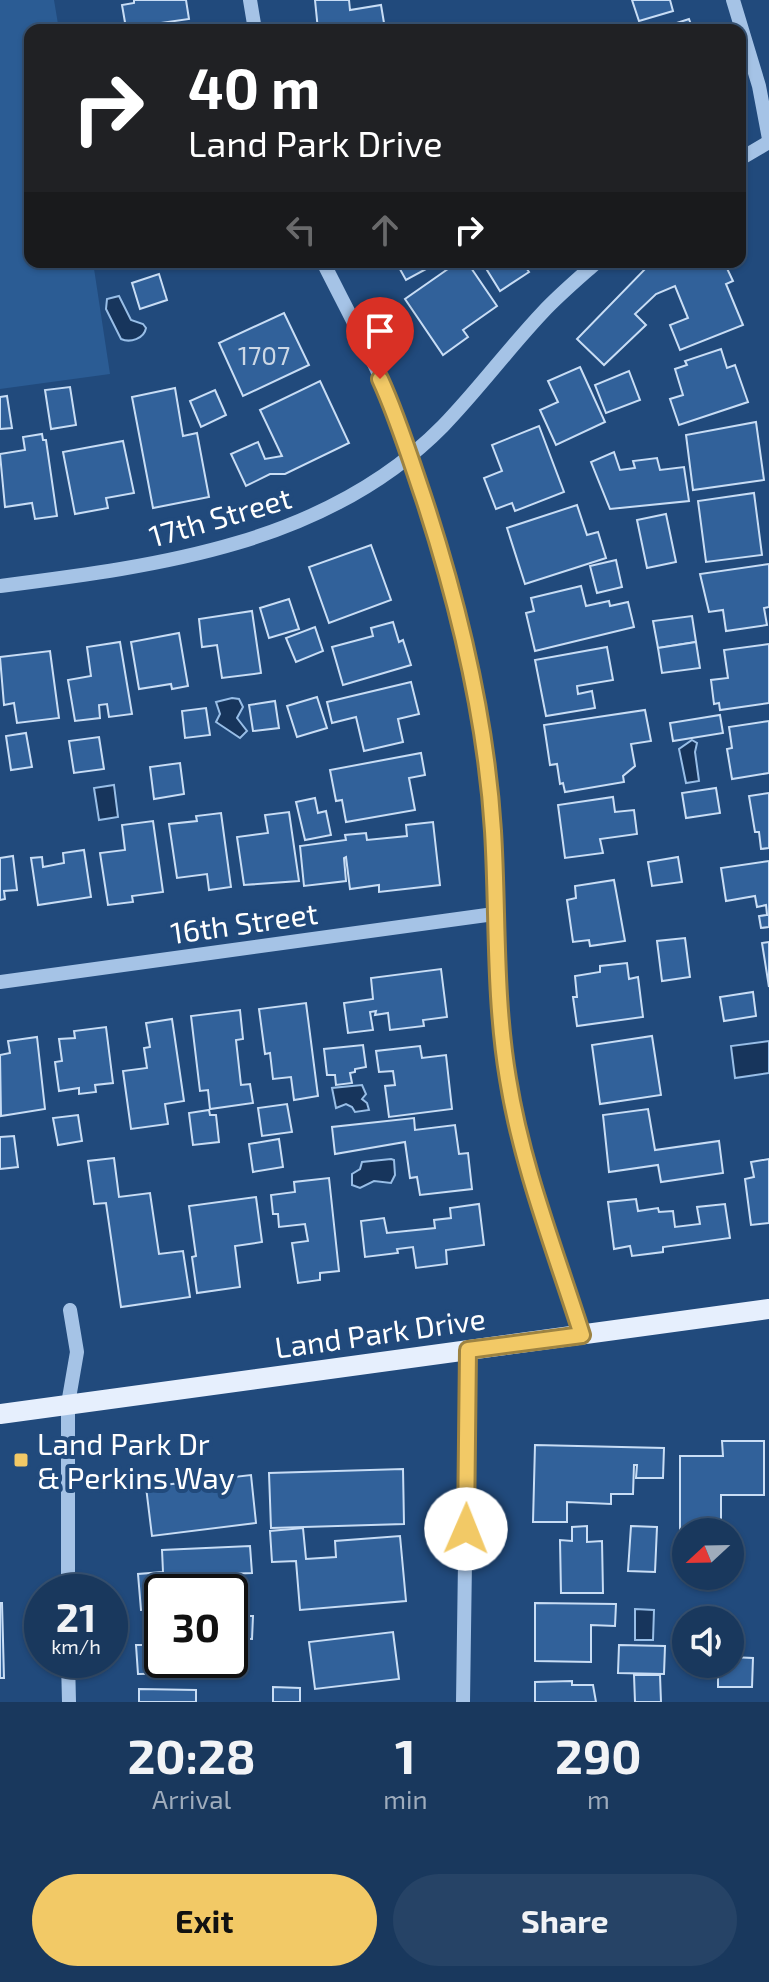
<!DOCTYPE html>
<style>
body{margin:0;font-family:"Exo 2",sans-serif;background:#264366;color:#f1f3f6;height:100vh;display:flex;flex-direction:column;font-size:30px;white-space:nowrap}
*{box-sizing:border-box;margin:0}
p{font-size:26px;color:#9facbc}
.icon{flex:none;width:44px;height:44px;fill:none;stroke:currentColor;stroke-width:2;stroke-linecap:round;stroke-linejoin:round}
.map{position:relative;height:1702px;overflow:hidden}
.panel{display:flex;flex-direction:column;background:#19385d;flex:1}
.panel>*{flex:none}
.banner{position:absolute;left:24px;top:24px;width:722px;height:244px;border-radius:16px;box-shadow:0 2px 6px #0004,0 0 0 2px #375272;background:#202124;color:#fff;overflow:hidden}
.needle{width:52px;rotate:248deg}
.fabs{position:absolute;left:672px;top:1518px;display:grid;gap:16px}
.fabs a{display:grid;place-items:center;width:72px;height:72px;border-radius:50%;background:#19385d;box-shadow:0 2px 6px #0004,0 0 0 2px #375272;font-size:40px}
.speed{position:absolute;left:24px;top:1574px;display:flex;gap:16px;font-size:40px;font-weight:700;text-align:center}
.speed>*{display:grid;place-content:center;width:104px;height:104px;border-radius:50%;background:#19385d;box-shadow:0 2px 6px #0004,0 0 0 2px #375272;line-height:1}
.speed small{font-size:20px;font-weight:400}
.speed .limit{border:4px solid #111;border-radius:12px;background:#fff;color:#111}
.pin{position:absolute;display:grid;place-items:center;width:68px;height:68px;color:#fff;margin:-82px -34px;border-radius:50% 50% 50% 0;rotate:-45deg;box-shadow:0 0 8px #0007}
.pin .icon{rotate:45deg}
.me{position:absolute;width:88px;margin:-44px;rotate:1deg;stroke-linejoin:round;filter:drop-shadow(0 0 6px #0008)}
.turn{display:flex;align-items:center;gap:28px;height:168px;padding:0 32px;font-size:36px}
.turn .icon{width:104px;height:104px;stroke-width:2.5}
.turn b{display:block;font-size:56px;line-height:68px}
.lanes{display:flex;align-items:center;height:76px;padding:0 32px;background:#0003;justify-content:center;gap:40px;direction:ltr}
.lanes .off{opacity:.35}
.eta{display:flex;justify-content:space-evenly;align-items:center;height:136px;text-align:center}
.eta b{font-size:48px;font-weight:700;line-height:56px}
.cta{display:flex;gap:16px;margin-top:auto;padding:16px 32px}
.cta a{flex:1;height:92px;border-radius:48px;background:#f2c966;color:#111;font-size:32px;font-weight:700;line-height:92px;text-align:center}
.cta a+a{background:#264366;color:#f1f3f6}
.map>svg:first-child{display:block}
.green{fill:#2b5c94}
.water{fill:#17355c;stroke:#98bee7;stroke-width:2}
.building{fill:#31619a;stroke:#c8ddf5;stroke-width:2}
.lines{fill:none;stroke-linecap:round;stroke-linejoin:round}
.minor{stroke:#a5c3e6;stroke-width:14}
.major{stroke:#e6effd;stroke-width:20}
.route-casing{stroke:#9d8342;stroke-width:20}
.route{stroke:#f2c966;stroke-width:14}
.poi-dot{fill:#f2c966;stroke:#214a7c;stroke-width:3}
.labels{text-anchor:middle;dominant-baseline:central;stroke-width:8;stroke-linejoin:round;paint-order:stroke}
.number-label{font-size:26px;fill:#ccd8e6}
.street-label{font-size:30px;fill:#fff;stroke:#214a7c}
.poi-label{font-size:30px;fill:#fff;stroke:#214a7c;text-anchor:start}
</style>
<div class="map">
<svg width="769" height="1702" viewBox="0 0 769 1702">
<rect width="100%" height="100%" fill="#214a7c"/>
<polygon class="green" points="0,0 54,0 59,30 30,30 30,262 93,262 110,374 0,389"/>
<g class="water">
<path d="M119,296L131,320L143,324L146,328C144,339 130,343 121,339L106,309L107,299Z"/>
<polygon points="232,698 239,699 243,707 237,718 247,731 240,738 216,722 220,714 216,702"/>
<polygon points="692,740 697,743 695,752 699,781 686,783 679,749"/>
<polygon points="114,785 118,817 99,820 94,788"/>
<polygon points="769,1041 769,1073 735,1078 731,1046"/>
<polygon points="362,1085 366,1094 362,1099 367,1103 369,1110 355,1112 352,1107 346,1104 336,1108 332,1088"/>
<polygon points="391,1159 394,1160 395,1175 391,1183 374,1181 360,1188 352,1185 352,1174 360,1169 362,1162"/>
<polygon points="635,1609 654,1610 653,1640 635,1640"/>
</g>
<g class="building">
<polygon points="134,0 186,0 189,19 126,28 122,5 134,3"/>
<polygon points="315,0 349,0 350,10 381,5 384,23 378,24 379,30 318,30"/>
<polygon points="632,0 670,0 673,11 639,21"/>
<polygon points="689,19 693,30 655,30"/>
<polygon points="396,262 439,262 406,280"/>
<polygon points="458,262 467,262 497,306 463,330 468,337 443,355 405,299"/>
<polygon points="482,262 522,262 529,272 500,291"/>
<polygon points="664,262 724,262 733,281 726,284 743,325 680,350 670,325 688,318 675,286 656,294 635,314 646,325 604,365 577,339 646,268"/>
<polygon points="159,274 167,300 140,309 132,283"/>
<polygon points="284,313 309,365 243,396 219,343"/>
<polygon points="721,349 727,368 735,365 748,402 679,425 670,399 683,395 675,369 687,365 685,361"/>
<polygon points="580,367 605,422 556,445 540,410 558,402 548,381"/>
<polygon points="629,371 640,400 606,413 595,385"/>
<polygon points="320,381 349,443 285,474 270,474 246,486 231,454 258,442 265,459 282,456 260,410"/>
<polygon points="70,387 76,425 51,429 45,390"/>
<polygon points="175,388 183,436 197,433 209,497 153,508 132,397"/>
<polygon points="215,390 226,415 201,427 190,401"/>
<polygon points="7,396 12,428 0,429 0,397"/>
<polygon points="756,422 764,480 693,490 686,435"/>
<polygon points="539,426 564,492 515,511 512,503 496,509 484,478 502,471 492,445"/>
<polygon points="42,434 43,440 46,440 57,516 35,519 32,503 5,507 0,454 25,450 23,437"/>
<polygon points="123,441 134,493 106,498 108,508 75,514 63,452"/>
<polygon points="614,452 620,470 635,468 633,461 657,458 660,470 684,467 689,501 610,509 591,462"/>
<polygon points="754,493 762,555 706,562 698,501"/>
<polygon points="577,505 587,535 598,532 606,558 525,584 507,528"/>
<polygon points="666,514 676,562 647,568 637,520"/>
<polygon points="371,545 391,600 329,623 309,567"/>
<polygon points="616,560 622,587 597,593 590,566"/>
<polygon points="769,564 769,607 764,608 767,625 726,631 723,610 709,612 700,574"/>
<polygon points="581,586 586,606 609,601 610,606 628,602 634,627 535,651 526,613 534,611 531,598"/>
<polygon points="289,599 299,629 269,638 260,608"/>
<polygon points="252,611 261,673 222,678 217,645 202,647 199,619"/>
<polygon points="692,616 696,642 658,648 653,621"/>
<polygon points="393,622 399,642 403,640 411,665 343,685 332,647 373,636 371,628"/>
<polygon points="315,627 323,651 296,662 286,638"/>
<polygon points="179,633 188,686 172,689 171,684 139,689 131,642"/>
<polygon points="120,642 132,714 109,717 107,704 99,705 100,718 75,721 68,680 91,676 87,647"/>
<polygon points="696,642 700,668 662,673 658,648"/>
<polygon points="769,644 769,703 720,710 719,703 714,704 711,680 728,678 724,650"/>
<polygon points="607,647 613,680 577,686 578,694 592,691 595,708 546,716 535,660"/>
<polygon points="50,651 59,718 17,723 14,703 4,705 0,657"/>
<polygon points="411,682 419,714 398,719 403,742 364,751 356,717 332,723 327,702"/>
<polygon points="317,697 327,728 297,737 287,706"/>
<polygon points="275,701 279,728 253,731 249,705"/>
<polygon points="206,708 210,735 185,738 182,711"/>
<polygon points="645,710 651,741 631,744 635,766 623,776 624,782 565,792 563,783 560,784 557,764 550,765 544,725"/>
<polygon points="720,715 723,733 673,741 670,723"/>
<polygon points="769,721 769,773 732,779 727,749 732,748 729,727"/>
<polygon points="26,733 32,767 11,770 6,736"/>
<polygon points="99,737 104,769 74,773 69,741"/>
<polygon points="421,753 425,775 409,778 415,810 346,822 342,800 336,801 330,770"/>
<polygon points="180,763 184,794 154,799 150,767"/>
<polygon points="716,788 720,813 686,818 682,793"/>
<polygon points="769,793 769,848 761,849 759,832 755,832 749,796"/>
<polygon points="613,797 615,812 634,810 637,834 600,839 603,853 565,858 558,805"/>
<polygon points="315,798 318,813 326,811 331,835 305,840 296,802"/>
<polygon points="289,812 299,881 244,885 237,837 268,833 265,815"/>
<polygon points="221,813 231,887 209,890 207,874 177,878 169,824 197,821 196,816"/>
<polygon points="153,821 163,892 132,896 133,902 108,905 100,853 125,850 122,825"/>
<polygon points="433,822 440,885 379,892 379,885 350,889 346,857 344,858 346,881 304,886 300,846 346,840 345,835 366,833 367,840 407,836 406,825"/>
<polygon points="84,850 91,897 38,905 31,858 42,857 43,867 64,863 63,853"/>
<polygon points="13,856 17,890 4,891 5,899 0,900 0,858"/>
<polygon points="678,857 682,882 652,886 648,862"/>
<polygon points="769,861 769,927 761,928 759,916 767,915 766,905 757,907 755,896 726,901 721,868"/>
<polygon points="614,880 625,941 590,946 589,940 573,942 567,900 576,898 575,886"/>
<polygon points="685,938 690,977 662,981 657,941"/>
<polygon points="769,942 769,987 762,943"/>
<polygon points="627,963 629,979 638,977 643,1017 577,1026 573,997 577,997 575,976 600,972 600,966"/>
<polygon points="441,969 447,1017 423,1020 424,1026 390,1030 388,1013 375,1015 376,1011 370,1012 373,1030 348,1033 344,1003 373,999 371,978"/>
<polygon points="753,992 756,1016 724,1021 720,997"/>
<polygon points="306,1003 318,1096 294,1100 291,1077 273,1079 270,1053 265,1054 259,1009"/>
<polygon points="240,1010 243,1039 236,1040 241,1085 250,1084 253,1103 210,1109 208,1090 200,1091 191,1016"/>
<polygon points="172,1019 184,1101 165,1104 168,1124 131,1129 123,1071 147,1068 144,1048 150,1047 146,1023"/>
<polygon points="106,1027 113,1083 95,1085 96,1092 79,1094 79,1088 59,1091 55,1062 62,1061 59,1039 75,1038 74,1031"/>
<polygon points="652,1036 661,1095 600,1104 592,1045"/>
<polygon points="37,1037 45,1109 1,1116 0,1055 10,1053 8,1041"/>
<polygon points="363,1045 366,1067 355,1069 355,1072 350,1073 352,1083 336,1085 335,1075 327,1075 324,1049"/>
<polygon points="420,1046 422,1058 446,1055 452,1109 389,1117 385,1086 395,1085 393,1071 379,1072 376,1051"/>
<polygon points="287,1104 292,1132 262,1136 258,1108"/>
<polygon points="648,1109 655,1150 719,1141 723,1173 661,1182 658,1165 609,1172 603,1115"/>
<polygon points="209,1110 210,1115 216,1115 219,1142 193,1145 189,1113"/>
<polygon points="78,1115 82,1141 58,1145 53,1118"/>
<polygon points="414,1118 415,1130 455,1125 459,1154 468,1153 472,1189 420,1195 417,1177 410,1178 405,1142 335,1154 332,1127"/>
<polygon points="14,1136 18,1167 0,1169 0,1137"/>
<polygon points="279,1139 283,1167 253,1172 249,1144"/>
<polygon points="114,1158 119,1197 150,1193 159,1254 183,1251 190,1297 121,1307 106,1203 94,1204 88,1161"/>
<polygon points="769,1159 769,1223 751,1225 745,1179 754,1177 751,1162"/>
<polygon points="329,1178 339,1271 320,1273 320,1280 298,1283 292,1243 308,1241 305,1224 279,1227 278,1214 273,1214 271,1195 295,1192 294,1182"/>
<polygon points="256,1197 262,1242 235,1246 240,1287 197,1293 192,1257 196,1256 189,1206"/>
<polygon points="636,1199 638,1211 658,1208 659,1212 673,1211 675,1227 700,1224 697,1207 725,1204 730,1238 663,1247 663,1252 632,1256 630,1246 614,1249 608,1202"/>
<polygon points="479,1204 484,1245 446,1250 447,1264 416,1268 413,1247 397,1249 398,1253 365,1257 361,1221 384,1218 387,1233 435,1228 434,1220 451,1218 450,1208"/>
<polygon points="722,1441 764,1441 764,1495 721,1495 721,1532 686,1532 686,1537 680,1537 680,1456 723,1456"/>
<polygon points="535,1445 664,1448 663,1478 636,1478 637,1465 634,1465 633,1494 611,1494 611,1504 567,1502 567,1522 533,1522"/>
<polygon points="403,1469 404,1524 271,1528 269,1473"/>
<polygon points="251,1475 256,1523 152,1536 146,1487"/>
<polygon points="587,1526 587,1542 602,1541 603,1593 561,1593 560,1540 572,1541 572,1527"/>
<polygon points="631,1526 657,1527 655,1572 628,1571"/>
<polygon points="303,1528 306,1559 336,1557 335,1541 400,1536 406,1601 300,1610 296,1561 272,1562 270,1531"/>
<polygon points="250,1546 252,1573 227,1574 228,1592 162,1592 162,1609 141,1610 138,1574 163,1572 162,1550"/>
<polygon points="0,1603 2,1603 4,1678 0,1678"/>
<polygon points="535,1603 616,1604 615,1626 591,1625 591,1662 535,1661"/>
<polygon points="230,1616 253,1616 252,1639 230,1638"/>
<polygon points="147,1622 162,1622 162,1660 203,1660 204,1673 138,1674 136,1645 148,1645"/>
<polygon points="393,1632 399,1679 315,1689 309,1642"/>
<polygon points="619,1645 665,1646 664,1674 618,1673"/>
<polygon points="730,1657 753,1658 752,1687 718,1687 718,1664 730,1664"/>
<polygon points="634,1675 660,1675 661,1702 635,1702"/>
<polygon points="572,1681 572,1685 593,1685 596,1702 535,1702 535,1682"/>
<polygon points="273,1687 300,1688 300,1702 273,1702"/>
<polygon points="139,1689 196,1690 196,1702 139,1702"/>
</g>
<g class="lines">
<g class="minor">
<polyline points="250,0 255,30"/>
<polyline points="733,0 759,86 769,139"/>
<polyline points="740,159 769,142"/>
<path d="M323,262C349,314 378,366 398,420C430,507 457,597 475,688C484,735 491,784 493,832C496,896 494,961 501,1025C512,1133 550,1232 582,1335"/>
<path d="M0,586C157,566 326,545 443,426C478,390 508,349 543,312C560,294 579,278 597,262"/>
<polyline points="0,982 494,914"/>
<polyline points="68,1592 68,1404 77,1352 70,1310"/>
<polyline points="68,1660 69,1702"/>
<polyline points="463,1702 468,1350"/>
</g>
<polyline class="major" points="0,1414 769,1309"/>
</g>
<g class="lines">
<g class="route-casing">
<path id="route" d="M380,379C398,418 410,458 424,499C459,606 486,717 493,831C498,913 494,996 508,1079C522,1167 555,1250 582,1335L468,1350L466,1529"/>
</g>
<use href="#route" class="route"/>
</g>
<rect class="poi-dot" x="13" y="1452" width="16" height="16" rx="4"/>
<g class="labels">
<g class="number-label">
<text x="264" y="354">1707</text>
</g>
<g class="street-label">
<text transform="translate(220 516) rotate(-16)">17th Street</text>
<text transform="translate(244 922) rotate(-8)">16th Street</text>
<text transform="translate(380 1332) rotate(-8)">Land Park Drive</text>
</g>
<g class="poi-label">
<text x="37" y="1443">Land Park Dr<tspan x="37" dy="34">&amp; Perkins Way</tspan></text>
</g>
</g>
</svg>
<div class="fabs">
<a><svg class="needle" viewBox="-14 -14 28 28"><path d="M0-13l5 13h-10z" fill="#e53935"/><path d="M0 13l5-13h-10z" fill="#9facbc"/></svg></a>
<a><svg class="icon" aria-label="sound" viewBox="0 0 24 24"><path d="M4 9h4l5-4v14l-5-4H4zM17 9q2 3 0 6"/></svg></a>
</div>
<div class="speed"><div>21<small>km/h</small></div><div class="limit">30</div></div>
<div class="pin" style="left:380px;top:379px;background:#d93025"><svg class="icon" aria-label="arrive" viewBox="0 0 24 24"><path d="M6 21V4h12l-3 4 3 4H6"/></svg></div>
<svg class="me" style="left:466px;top:1529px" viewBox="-20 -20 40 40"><circle r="19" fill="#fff"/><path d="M0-13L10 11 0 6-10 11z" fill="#f2c966"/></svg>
<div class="banner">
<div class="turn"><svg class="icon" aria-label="right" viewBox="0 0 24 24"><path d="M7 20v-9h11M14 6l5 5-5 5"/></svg><div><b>40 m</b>Land Park Drive</div></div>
<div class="lanes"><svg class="icon off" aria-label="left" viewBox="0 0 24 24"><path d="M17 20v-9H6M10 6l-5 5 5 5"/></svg><svg class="icon off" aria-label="ahead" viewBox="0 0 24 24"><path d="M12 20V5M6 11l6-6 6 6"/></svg><svg class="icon" aria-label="right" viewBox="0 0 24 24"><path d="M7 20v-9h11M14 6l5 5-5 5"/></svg></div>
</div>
</div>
<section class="panel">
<div class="eta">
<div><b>20:28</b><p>Arrival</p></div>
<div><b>1</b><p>min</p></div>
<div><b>290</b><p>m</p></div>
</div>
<div class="cta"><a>Exit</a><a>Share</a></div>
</section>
